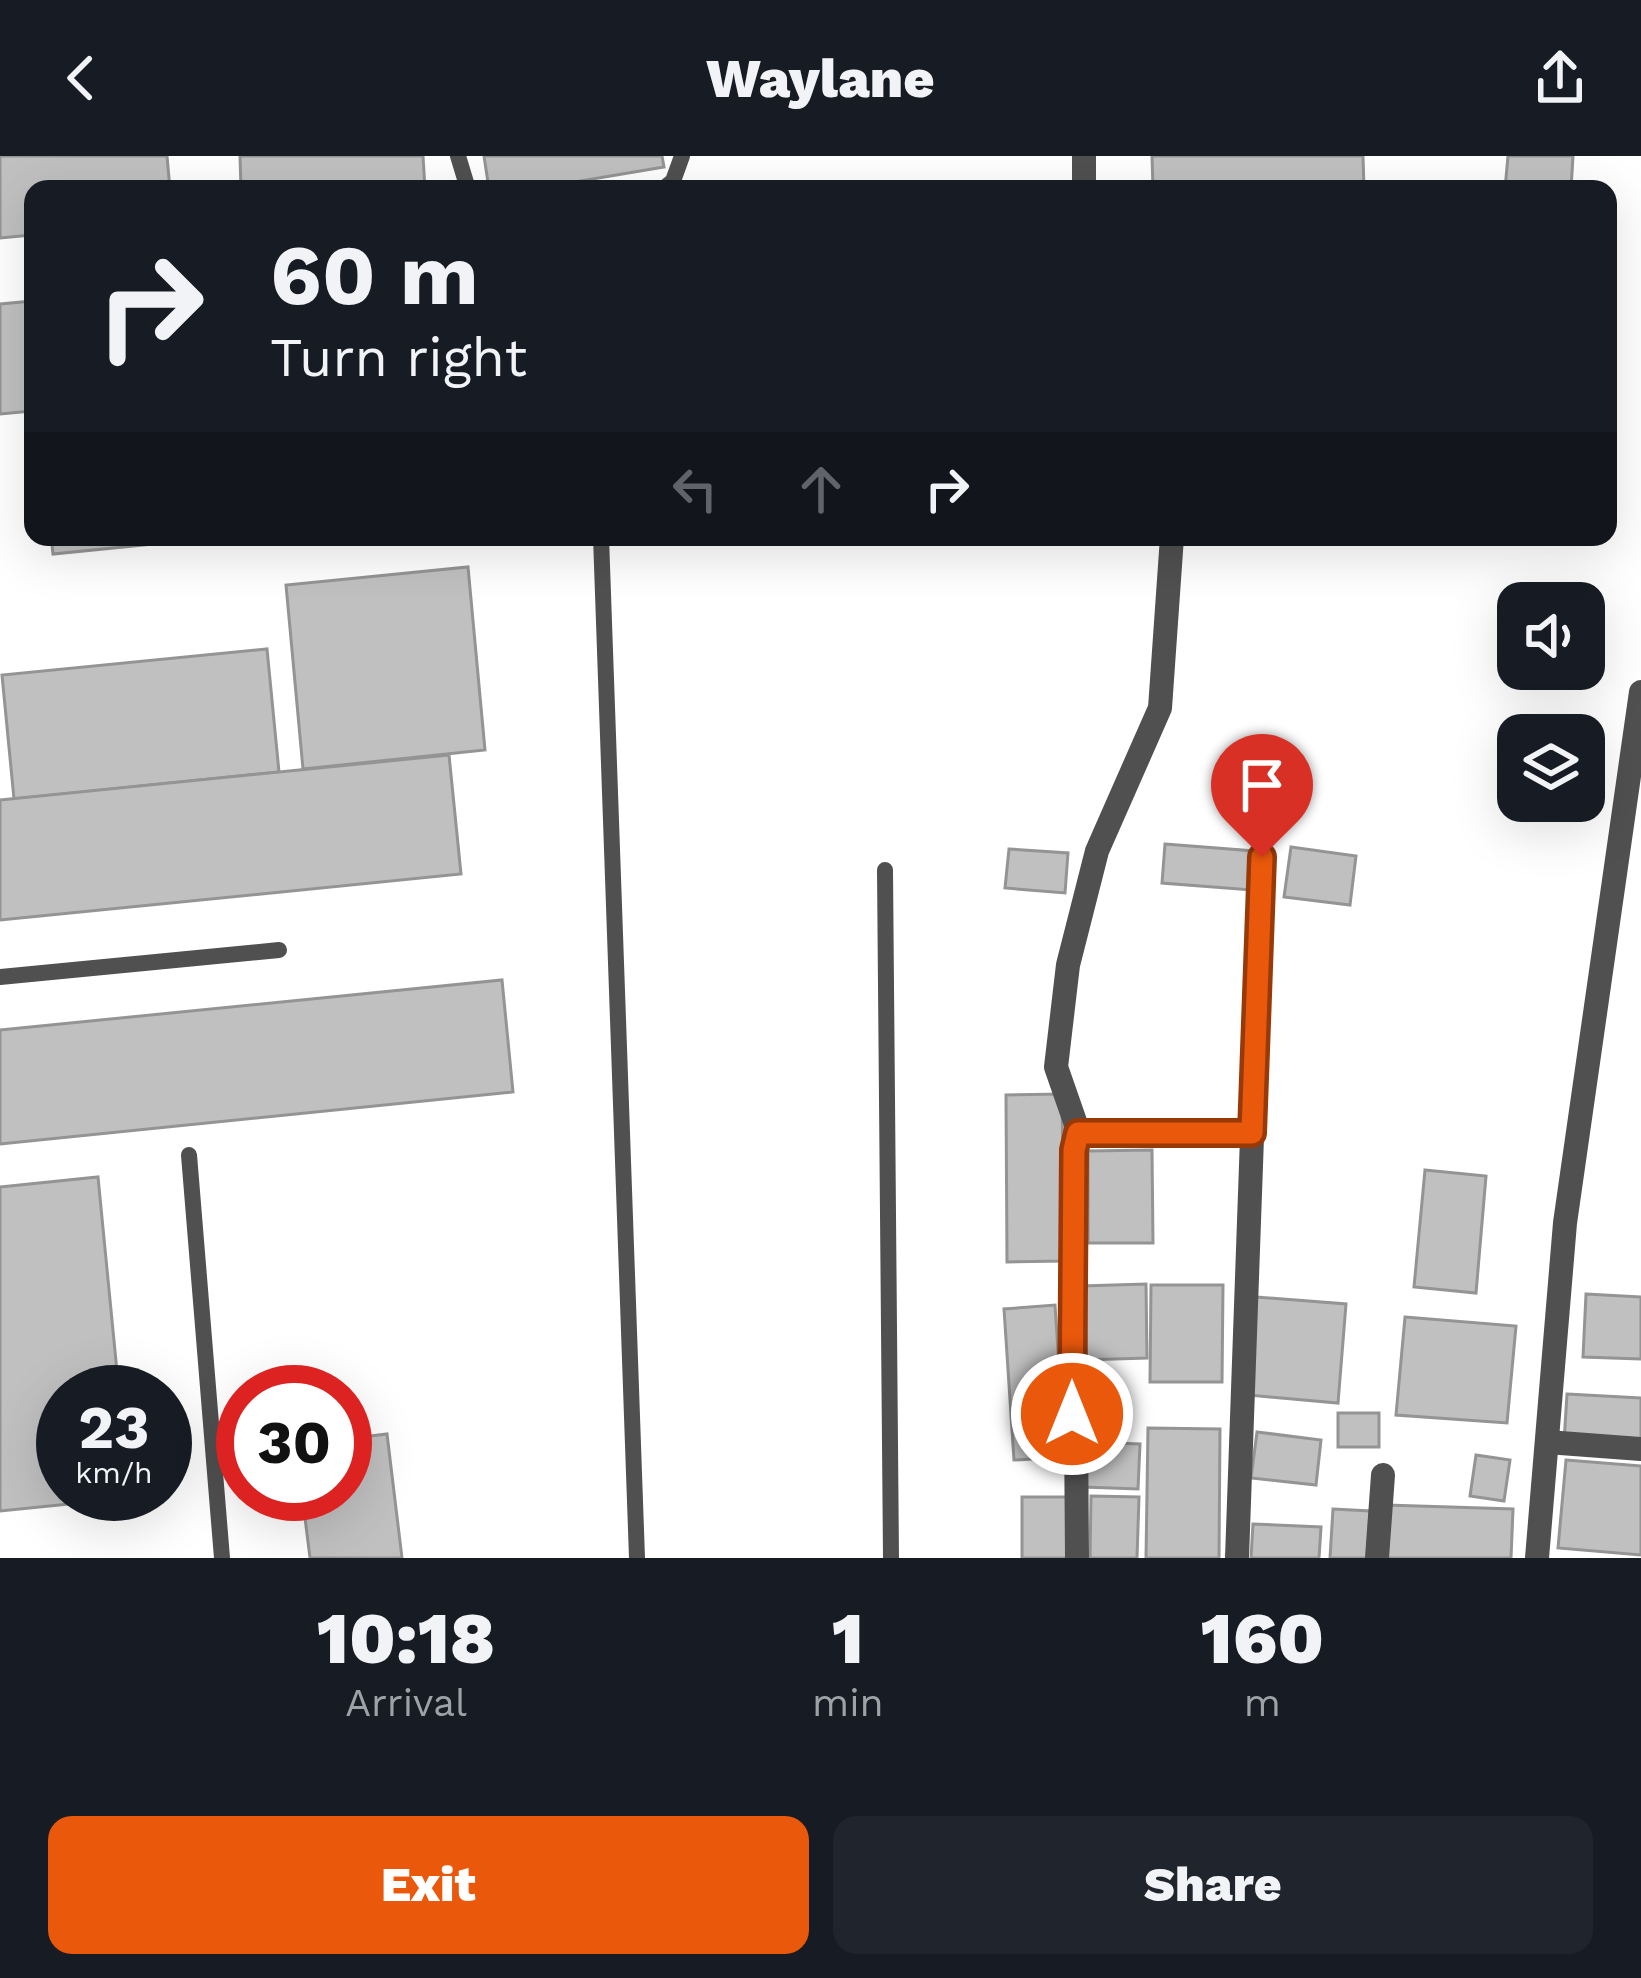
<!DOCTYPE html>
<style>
body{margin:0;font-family:"Work Sans",sans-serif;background:#20242c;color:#f1f3f6;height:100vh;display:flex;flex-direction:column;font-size:45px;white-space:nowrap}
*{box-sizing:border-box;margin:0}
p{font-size:39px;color:#9ea1a6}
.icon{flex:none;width:66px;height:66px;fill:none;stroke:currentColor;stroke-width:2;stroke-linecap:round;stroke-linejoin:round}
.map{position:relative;height:1402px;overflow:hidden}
.side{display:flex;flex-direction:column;background:#171b24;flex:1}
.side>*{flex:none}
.guide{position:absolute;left:24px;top:24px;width:1593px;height:366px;border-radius:24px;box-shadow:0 12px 48px #0002;background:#171b24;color:#f1f3f6;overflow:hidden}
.buttons{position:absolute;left:1497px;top:426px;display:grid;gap:24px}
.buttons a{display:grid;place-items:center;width:108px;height:108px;border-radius:24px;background:#171b24;box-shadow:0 12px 48px #0002;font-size:60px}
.speed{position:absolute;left:36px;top:1209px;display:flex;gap:24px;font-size:60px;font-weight:700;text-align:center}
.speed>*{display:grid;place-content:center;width:156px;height:156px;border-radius:50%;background:#171b24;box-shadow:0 12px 48px #0002;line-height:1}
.speed small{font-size:30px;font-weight:400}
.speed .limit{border:18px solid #d22;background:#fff;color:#111}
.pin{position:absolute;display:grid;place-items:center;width:102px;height:102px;color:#fff;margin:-123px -51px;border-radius:50% 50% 50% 0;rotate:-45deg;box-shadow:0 0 12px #0007}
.pin .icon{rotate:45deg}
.me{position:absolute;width:132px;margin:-66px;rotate:0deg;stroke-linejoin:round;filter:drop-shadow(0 0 9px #0008)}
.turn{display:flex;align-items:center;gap:42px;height:252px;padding:0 48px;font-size:54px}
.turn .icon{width:156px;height:156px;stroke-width:2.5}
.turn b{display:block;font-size:84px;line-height:102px}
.lanes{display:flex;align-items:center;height:114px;padding:0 48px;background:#0003;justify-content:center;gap:60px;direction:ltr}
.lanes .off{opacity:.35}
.eta{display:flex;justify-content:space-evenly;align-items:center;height:204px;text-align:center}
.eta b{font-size:72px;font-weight:800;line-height:84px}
.cta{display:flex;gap:24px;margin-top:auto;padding:24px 48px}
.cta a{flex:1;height:138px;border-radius:24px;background:#ea580c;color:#fff;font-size:48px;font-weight:800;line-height:138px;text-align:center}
.cta a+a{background:#20242c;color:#f1f3f6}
header{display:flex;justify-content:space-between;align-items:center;height:156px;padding:0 48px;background:#171b24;font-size:54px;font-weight:800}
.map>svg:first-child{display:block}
.building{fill:#c0c0c0;stroke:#949494;stroke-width:3}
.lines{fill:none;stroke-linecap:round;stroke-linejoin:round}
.service{stroke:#505050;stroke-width:16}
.minor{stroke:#505050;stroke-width:24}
.tertiary{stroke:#505050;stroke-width:24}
.route-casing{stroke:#983908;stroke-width:30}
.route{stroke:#ea580c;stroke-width:21}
</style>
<header><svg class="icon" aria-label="back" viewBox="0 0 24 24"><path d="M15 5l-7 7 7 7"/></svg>Waylane<svg class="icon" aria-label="share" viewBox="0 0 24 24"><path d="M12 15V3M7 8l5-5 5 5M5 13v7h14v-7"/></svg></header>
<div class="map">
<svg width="1641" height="1402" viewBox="0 0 1641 1402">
<rect width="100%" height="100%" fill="#fff"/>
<g class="building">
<polygon points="0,0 167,0 170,33 33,33 33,79 0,82"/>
<polygon points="240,0 423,0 425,33 241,33"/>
<polygon points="484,0 662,0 664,11 533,33 489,33"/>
<polygon points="1152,0 1363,0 1364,33 1153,33"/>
<polygon points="1508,0 1573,0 1571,33 1505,33"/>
<polygon points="33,145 33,255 0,258 0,148"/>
<polygon points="51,381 223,381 53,398"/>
<polygon points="468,411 485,594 303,613 286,429"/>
<polygon points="267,493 279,616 14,643 2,519"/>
<polygon points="449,599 461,718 0,764 0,644"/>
<polygon points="1165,688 1254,695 1251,734 1162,727"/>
<polygon points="1291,691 1356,700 1350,749 1284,741"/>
<polygon points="1009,693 1068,697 1065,737 1005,732"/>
<polygon points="502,824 513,936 0,988 0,874"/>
<polygon points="1062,938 1064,1105 1007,1106 1006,939"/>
<polygon points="1152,994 1153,1087 1088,1087 1088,995"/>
<polygon points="1425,1014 1486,1020 1476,1137 1414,1131"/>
<polygon points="98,1021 119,1236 63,1236 63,1338 128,1338 129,1342 0,1355 0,1031"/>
<polygon points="1146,1128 1147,1202 1083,1204 1081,1130"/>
<polygon points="1151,1129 1223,1129 1222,1226 1150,1226"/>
<polygon points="1586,1138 1641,1141 1641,1203 1583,1201"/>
<polygon points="1256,1141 1346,1148 1338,1247 1248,1239"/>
<polygon points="1055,1149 1065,1301 1014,1304 1004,1153"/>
<polygon points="1405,1161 1516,1170 1507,1267 1396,1259"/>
<polygon points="1567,1238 1641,1242 1641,1289 1564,1286"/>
<rect x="1338" y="1257" width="41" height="34"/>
<polygon points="1148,1272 1220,1273 1219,1402 1146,1402"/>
<polygon points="1257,1276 1321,1284 1316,1329 1251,1322"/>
<polygon points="387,1278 402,1402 310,1402 302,1338 345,1338 345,1283"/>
<polygon points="1084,1286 1140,1288 1138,1333 1083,1331"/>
<polygon points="1476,1299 1510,1304 1504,1345 1470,1340"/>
<polygon points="1566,1304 1641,1310 1641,1399 1558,1392"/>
<polygon points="1091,1340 1139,1341 1137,1402 1090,1402"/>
<rect x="1022" y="1341" width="51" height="61"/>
<polygon points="1386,1349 1513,1353 1511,1402 1385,1402"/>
<polygon points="1333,1353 1370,1355 1367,1402 1330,1402"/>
<polygon points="1253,1368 1321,1371 1319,1402 1251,1402"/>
</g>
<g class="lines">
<g class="service">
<polyline points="458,0 468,33"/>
<polyline points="663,33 673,25 682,0"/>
<polyline points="601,381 637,1402"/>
<polyline points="885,714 891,1402"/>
<polyline points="0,821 279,794"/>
<polyline points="189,999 222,1402"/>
</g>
<g class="minor">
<polyline points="1084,33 1084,0"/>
<polyline points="1172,381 1160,552 1097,695 1068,809 1056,911 1079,977 1252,977"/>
<polyline points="1547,1286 1641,1293"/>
<polyline points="1077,1402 1074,994 1079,977"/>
<polyline points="1237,1402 1262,701"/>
<polyline points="1377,1402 1383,1319"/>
</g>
<polyline class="tertiary" points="1537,1402 1565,1067 1641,536"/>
</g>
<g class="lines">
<g class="route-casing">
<polyline id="route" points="1072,1258 1074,994 1078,977 1252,977 1262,701"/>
</g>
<use href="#route" class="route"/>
</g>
</svg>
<div class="buttons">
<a><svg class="icon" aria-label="sound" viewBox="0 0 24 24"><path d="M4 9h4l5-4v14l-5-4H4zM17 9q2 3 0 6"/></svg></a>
<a><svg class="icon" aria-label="layers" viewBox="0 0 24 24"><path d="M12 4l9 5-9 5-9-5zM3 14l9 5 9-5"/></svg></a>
</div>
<div class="speed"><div>23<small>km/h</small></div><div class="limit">30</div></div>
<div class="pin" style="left:1262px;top:701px;background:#d93025"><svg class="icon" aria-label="arrive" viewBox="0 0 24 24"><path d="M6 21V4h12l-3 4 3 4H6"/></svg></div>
<svg class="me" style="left:1072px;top:1258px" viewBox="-20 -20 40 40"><circle r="17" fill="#ea580c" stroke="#fff" stroke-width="3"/><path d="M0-11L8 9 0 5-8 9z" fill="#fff"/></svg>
<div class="guide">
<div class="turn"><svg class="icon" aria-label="right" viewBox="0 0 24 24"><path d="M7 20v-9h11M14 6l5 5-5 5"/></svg><div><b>60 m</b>Turn right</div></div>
<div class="lanes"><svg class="icon off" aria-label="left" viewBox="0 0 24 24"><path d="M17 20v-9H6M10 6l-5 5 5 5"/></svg><svg class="icon off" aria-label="ahead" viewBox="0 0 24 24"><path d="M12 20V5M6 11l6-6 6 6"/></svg><svg class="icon" aria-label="right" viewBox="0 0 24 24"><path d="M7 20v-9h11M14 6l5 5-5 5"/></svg></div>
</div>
</div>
<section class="side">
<div class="eta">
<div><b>10:18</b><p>Arrival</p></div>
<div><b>1</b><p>min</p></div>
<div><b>160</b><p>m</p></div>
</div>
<div class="cta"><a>Exit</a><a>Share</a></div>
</section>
